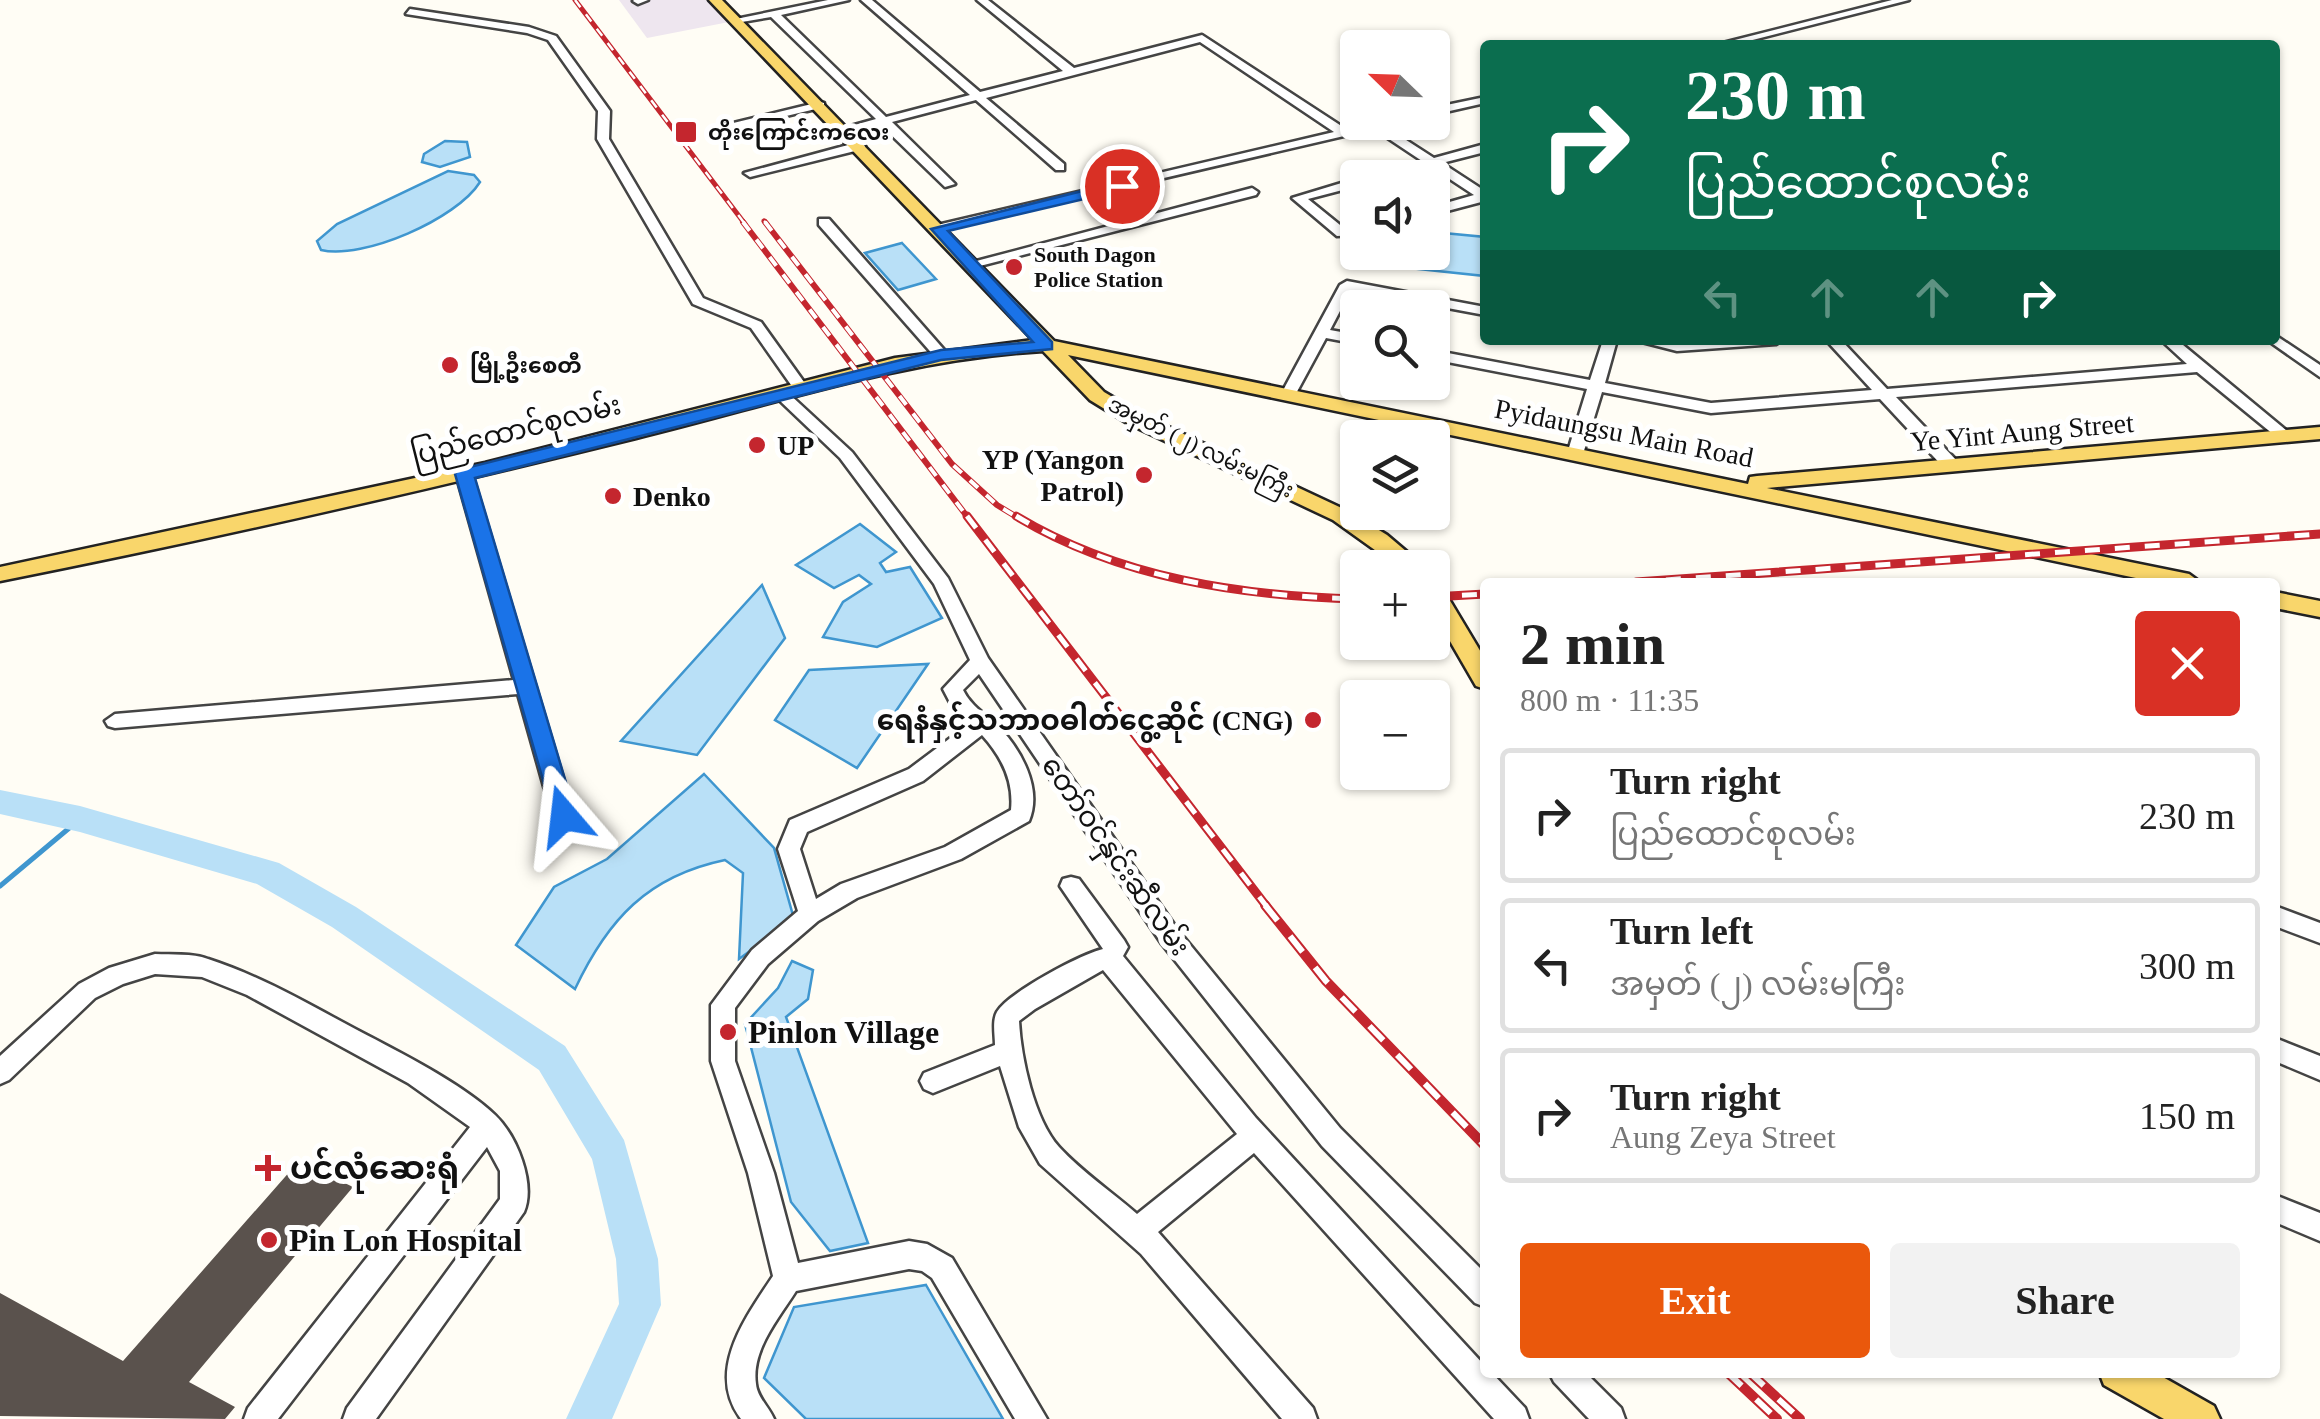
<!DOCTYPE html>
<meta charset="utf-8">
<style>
body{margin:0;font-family:"Times New Roman","Noto Sans Myanmar",serif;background:#f2f2f2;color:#222;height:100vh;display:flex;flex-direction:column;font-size:38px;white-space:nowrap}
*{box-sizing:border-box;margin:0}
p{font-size:32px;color:#767676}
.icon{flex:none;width:55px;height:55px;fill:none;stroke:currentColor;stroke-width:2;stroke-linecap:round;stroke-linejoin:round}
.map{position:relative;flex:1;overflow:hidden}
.side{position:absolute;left:1480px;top:578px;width:800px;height:800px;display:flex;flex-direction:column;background:#fff;border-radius:10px;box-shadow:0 2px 8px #0004}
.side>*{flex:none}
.hud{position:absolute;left:1480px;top:40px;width:800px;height:305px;border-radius:10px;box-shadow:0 2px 8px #0004;background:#0b6e4f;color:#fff;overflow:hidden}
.needle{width:65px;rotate:293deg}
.controls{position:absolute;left:1340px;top:30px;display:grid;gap:20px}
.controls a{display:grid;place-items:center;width:110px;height:110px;border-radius:10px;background:#fff;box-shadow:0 2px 8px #0004;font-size:50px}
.pin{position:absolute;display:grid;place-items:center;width:85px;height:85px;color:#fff;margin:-42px;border:5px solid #fff;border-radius:50%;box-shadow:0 2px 10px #0007}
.me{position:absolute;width:110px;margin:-55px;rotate:343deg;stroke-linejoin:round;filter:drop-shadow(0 0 8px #0008)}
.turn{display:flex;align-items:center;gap:35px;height:210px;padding:0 40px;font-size:45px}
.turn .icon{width:130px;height:130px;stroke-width:2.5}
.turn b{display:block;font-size:70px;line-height:85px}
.lanes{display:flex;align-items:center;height:95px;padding:0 40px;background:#0003;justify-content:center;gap:50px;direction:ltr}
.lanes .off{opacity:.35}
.round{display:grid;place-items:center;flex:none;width:105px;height:105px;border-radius:10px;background:#f2f2f2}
.head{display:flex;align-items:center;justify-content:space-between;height:170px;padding:0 40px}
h1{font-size:60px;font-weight:700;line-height:75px}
.cta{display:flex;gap:20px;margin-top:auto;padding:20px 40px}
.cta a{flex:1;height:115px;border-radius:10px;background:#ea580c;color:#fff;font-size:40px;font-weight:700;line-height:115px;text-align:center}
.cta a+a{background:#f2f2f2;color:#222}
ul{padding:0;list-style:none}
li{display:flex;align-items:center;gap:30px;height:135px;margin:0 20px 15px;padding:0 20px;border:5px solid #e0e0e0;border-radius:10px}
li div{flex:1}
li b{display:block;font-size:38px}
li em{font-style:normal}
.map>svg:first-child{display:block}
.industrial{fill:#eee6ef}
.water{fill:#b9e0f7;stroke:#3f96cf;stroke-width:2.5}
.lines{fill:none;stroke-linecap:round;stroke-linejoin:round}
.stream{stroke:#3f96cf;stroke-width:5}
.river{fill:#b9e0f7;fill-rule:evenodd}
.building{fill:#5a524d}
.minor-casing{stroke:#444;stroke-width:5}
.major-casing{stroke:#222;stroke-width:5}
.minor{fill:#fff;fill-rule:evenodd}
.major{fill:#f9d66b;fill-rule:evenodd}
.rail-far3-casing{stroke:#c4262e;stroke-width:5}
.rail-far2-casing{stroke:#c4262e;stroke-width:6}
.rail-far1-casing{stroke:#c4262e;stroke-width:9}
.rail-casing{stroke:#c4262e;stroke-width:10}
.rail-far3{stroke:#fff;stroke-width:2.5;stroke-dasharray:9;stroke-linecap:butt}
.rail-far2{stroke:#fff;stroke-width:4;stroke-dasharray:11;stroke-linecap:butt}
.rail-far1{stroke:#fff;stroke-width:5;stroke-dasharray:15;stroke-linecap:butt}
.rail{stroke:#fff;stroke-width:6;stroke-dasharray:20;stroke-linecap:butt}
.route{fill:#1a73e8;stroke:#114b97;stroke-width:2.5}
.poi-dot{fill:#c4262e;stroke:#fff;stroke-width:4}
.labels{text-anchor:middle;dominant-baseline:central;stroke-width:10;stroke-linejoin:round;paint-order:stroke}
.far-poi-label{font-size:22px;font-weight:bold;fill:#111;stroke:#fff;text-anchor:start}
.far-street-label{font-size:22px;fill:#111;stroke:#fff}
.street-label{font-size:28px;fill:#111;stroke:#fff}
.poi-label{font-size:28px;font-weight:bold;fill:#111;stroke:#fff;text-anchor:start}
.near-poi-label{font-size:32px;font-weight:bold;fill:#111;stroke:#fff;text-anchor:start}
</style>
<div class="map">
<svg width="2320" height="1419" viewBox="0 0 2320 1419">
<rect width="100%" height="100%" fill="#fffdf5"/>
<polygon class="industrial" points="619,0 708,0 729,22 647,38"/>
<g class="water">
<polygon points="445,141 467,142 470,157 440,167 422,162 424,154"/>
<path d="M448,171L474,175L480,182C457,219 363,260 321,250L317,241L337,224Z"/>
<polygon points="1433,232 1485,237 1485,276 1380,265 1382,253 1432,252"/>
<polygon points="902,243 936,279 898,290 865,253"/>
<polygon points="860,524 896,552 880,563 886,572 910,567 942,618 877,647 823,637 843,602 871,584 859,575 834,588 796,565"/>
<polygon points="762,585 785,638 697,755 621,741"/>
<polygon points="928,664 857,768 775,720 809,670"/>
<path d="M704,774L774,848L794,919L739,959L743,873L725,860C648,876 608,919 575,989L516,945L554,887L607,859Z"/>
<polygon points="792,961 813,970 808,999 786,1017 868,1243 830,1251 791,1202 745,1024 778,988"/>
<polygon points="926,1285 1003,1419 806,1419 764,1378 794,1307"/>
</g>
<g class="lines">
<polyline class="stream" points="0,886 80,819"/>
<polygon class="river" points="0,790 80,806 279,863 356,907 565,1046 624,1140 658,1259 661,1305 612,1419 566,1419 619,1304 616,1259 592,1159 539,1070 332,927 257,884 80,832 0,814"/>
</g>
<polygon class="building" points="299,1161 353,1187 189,1382 235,1407 225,1419 0,1416 0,1293 123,1361"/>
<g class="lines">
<g class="minor-casing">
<g id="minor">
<polygon points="648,0 638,4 633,1 634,0"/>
<polygon points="828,0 849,0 781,15 886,117 970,95 861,0 872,0 980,92 1063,71 977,0 988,0 1074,68 1202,35 1346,129 1373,122 1395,122 1386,127 1434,158 1485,144 1485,152 1442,163 1485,191 1485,201 1432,215 1432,207 1474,195 1430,166 1389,178 1367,178 1422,161 1374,129 933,232 933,226 1334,132 1200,42 986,98 1064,164 1064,170 1056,170 976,100 892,122 955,184 945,187 881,125 840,133 840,129 876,119 771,17 736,23 731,20"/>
<polygon points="1892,0 1909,0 1733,45 1715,45"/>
<polygon points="410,9 529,27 556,36 610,111 609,139 703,298 761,322 809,389 806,392 796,392 751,328 693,304 597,139 598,111 548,40 527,33 406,14"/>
<polygon points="1485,97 1485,103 1432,115 1432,108"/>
<polygon points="820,102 824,103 824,107 723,131 717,127"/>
<polygon points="859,142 865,146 863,149 750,177 744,173"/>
<polygon points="1358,178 1358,186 1308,199 1345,229 1358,227 1358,235 1337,236 1292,198"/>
<polygon points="1252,188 1258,192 1256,195 972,268 965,264"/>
<polygon points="819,219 829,219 946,352 946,358 936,358 819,225"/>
<polygon points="1347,281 1485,307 1485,315 1351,290 1330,330 1358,335 1358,344 1326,338 1293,399 1283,399 1280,396 1340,285"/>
<polygon points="2275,335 2320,365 2320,377 2270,342 2268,340 2275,340"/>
<polygon points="1603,340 1617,340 1605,383 1711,403 1872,390 1826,340 1841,340 1887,389 2187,364 2161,340 2177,340 2293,436 2291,439 2279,439 2197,372 1896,397 1958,462 1958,470 1946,470 1880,399 1711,413 1602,392 1583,454 1575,459 1567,454 1587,389 1432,359 1432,350 1590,380"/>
<polygon points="1634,340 1677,343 1783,340 1776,344 1677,351"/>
<path d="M782,390L787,392L852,452L948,578L988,658L1178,930L1340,1128L1485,1273V1307L1475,1303L1322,1146L1162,944L979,674L963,690C971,706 985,714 997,725C1020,748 1043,788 1029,821L961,859L857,898L818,921L768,964L735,1008V1061L774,1173L798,1263L909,1241L927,1244L952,1258L1047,1419H1015L932,1278L922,1271L909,1269L796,1291C779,1318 751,1350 756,1384C757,1397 769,1407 774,1419H741C705,1371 746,1317 773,1276L748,1173L711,1061V1005L752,950L798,911L778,849L790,820L909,769L969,724L954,710L943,689L970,660L934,584L840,458L777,398V392ZM982,735C1002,757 1014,781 1011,810L945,847L841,884L816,899L800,849L807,832L923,781Z"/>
<polygon points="464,469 472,474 574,815 571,821 555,821 552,815 518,694 115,728 108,726 105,721 115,714 514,680 456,474"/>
<path d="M1071,877L1079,879L1124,940L1128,947L1123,956L1256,1118L1485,1366V1372H1491L1525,1408L1529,1419H1494L1254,1153L1158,1232L1313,1408L1317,1419H1282L1141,1254L1040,1164L1019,1127L1000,1066L933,1093L924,1089L920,1081L924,1073L995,1045C995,1035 992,1021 997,1012C1008,993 1081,954 1103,949L1060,886L1063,879ZM1103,970L1237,1134L1137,1214C1112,1192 1082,1172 1059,1147C1034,1119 1021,1058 1019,1021L1035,1009Z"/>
<polygon points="2275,906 2320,923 2320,943 2275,926"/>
<path d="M155,954C172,955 192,953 208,959C261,976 310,1005 359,1031C401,1053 461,1083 495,1115C517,1136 536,1184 524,1212L376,1419H343L347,1408L500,1199V1171L487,1147L278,1419H244L248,1408L470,1127L408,1083L247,995L202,977L155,974L123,984L95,998L9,1080L0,1084V1056L79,984L109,968Z"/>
<polygon points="2275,1038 2320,1056 2320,1080 2275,1061"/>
<polygon points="2275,1195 2320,1213 2320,1241 2275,1222"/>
<polygon points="1549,1372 1585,1372 1621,1408 1625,1419 1589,1419 1554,1382"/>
</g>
</g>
<g class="major-casing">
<g id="major">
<path d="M709,0H722L1054,341L1748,484L1750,477L1757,476L2320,427V439L1767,488L2189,574L2200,582H2155L1068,355L1104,392L1143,415L1348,511L1387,535L1426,568H1400L1333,520L1129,424L1090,400L1043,351C902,359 772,405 636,438C425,490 213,539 0,581V567L485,463L895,358L1033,340Z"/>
<polygon points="1432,581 1440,584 1485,659 1485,689 1476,686 1432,610"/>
<polygon points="2275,592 2320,601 2320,617 2275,608"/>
<polygon points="2099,1372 2154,1372 2214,1406 2220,1419 2164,1419 2104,1385"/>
</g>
</g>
<use href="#minor" class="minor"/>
<use href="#major" class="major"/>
<g class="rail-far3-casing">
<g id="rail-far3">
<polyline points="575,0 745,224"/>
<polyline points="764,221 767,224"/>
</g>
</g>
<g class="rail-far2-casing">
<g id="rail-far2">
<polyline points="743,222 969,519"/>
<polyline points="765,222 952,464 997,505 1020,519"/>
</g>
</g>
<g class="rail-far1-casing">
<g id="rail-far1">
<polyline points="967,516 1267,907"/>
<path d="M1016,516C1119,578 1240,596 1358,599"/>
<polyline points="1636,582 2320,534"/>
<polyline points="1432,597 1485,594"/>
</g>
</g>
<g class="rail-casing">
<g id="rail">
<polyline points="1265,905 1326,981 1485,1146"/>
<polyline points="1727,1372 1777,1419"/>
<polyline points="1749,1372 1800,1419"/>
</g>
</g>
<use href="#rail-far3" class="rail-far3"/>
<use href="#rail-far2" class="rail-far2"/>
<use href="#rail-far1" class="rail-far1"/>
<use href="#rail" class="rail"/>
</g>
<polygon class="route" points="1122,181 1127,189 948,231 1052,342 1052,349 941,360 475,478 576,816 564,825 555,822 455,474 458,470 941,350 1033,342 931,229"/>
<g class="poi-dot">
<rect x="674" y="120" width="24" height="24" rx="5"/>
<circle cx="1014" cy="267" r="10"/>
<circle cx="450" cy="365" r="10"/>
<circle cx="757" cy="445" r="10"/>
<circle cx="1144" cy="475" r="10"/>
<circle cx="613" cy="496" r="10"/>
<circle cx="1313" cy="720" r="10"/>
<circle cx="728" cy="1032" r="10"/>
<path d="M263 1153h10v10h10v10h-10v10h-10v-10h-10v-10h10z"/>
<circle cx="269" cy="1240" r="10"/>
</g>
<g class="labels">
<g class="far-poi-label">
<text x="708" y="132">တိုးကြောင်းကလေး</text>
<text x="1034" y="254">South Dagon<tspan x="1034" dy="25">Police Station</tspan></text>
<text x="470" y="365">မြို့ဦးစေတီ</text>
</g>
<g class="far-street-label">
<text transform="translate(1201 447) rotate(26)">အမှတ် (၂) လမ်းမကြီး</text>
</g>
<g class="street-label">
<text transform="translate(516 430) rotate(-14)">ပြည်ထောင်စုလမ်း</text>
<text transform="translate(2022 432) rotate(-5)">Ye Yint Aung Street</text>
<text transform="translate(1624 433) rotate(11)">Pyidaungsu Main Road</text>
<text transform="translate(1116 856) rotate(55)">တော်ဝင်နှင်းဆီလမ်း</text>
</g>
<g class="poi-label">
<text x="777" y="445">UP</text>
<text x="1124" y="459" text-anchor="end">YP (Yangon<tspan x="1124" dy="32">Patrol)</tspan></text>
<text x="633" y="496">Denko</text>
<text x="1293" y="720" text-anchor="end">ရေနံနှင့်သဘာဝဓါတ်ငွေ့ဆိုင် (CNG)</text>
</g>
<g class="near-poi-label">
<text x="748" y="1032">Pinlon Village</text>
<text x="290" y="1168">ပင်လုံဆေးရုံ</text>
<text x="289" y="1240">Pin Lon Hospital</text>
</g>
</g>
</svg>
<div class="controls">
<a><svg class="needle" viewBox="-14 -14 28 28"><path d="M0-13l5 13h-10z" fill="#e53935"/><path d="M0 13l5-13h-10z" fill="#767676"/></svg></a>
<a><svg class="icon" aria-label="sound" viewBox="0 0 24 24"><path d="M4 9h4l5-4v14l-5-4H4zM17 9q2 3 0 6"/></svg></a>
<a><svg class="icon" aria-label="search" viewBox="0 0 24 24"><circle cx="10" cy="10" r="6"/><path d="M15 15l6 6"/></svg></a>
<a><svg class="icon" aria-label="layers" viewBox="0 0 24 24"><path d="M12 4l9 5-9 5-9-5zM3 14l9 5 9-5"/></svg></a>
<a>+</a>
<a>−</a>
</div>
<div class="pin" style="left:1122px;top:186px;background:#d93025"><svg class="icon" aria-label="arrive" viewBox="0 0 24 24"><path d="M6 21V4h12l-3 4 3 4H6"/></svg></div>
<svg class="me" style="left:564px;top:816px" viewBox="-20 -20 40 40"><path d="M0-17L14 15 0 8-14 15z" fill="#1a73e8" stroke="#fff" stroke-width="4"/></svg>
<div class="hud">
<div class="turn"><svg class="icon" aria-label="right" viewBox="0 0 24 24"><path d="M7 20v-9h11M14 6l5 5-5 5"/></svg><div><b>230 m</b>ပြည်ထောင်စုလမ်း</div></div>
<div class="lanes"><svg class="icon off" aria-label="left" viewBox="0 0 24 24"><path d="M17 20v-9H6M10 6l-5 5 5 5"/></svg><svg class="icon off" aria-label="ahead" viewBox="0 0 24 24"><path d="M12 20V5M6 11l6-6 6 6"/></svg><svg class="icon off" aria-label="ahead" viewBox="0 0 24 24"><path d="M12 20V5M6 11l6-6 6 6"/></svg><svg class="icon" aria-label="right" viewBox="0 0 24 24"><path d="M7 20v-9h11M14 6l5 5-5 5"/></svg></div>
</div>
<section class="side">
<div class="head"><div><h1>2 min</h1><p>800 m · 11:35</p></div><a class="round" style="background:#d93025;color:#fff"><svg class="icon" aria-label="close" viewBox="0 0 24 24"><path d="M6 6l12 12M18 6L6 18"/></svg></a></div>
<ul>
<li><svg class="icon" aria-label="right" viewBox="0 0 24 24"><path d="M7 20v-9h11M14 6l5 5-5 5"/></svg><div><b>Turn right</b><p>ပြည်ထောင်စုလမ်း</p></div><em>230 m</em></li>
<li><svg class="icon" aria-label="left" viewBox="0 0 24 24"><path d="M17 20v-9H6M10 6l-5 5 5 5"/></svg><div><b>Turn left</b><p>အမှတ် (၂) လမ်းမကြီး</p></div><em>300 m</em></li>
<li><svg class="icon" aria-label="right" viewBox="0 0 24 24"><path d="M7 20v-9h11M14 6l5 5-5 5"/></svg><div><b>Turn right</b><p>Aung Zeya Street</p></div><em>150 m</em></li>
</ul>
<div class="cta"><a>Exit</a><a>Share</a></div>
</section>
</div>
